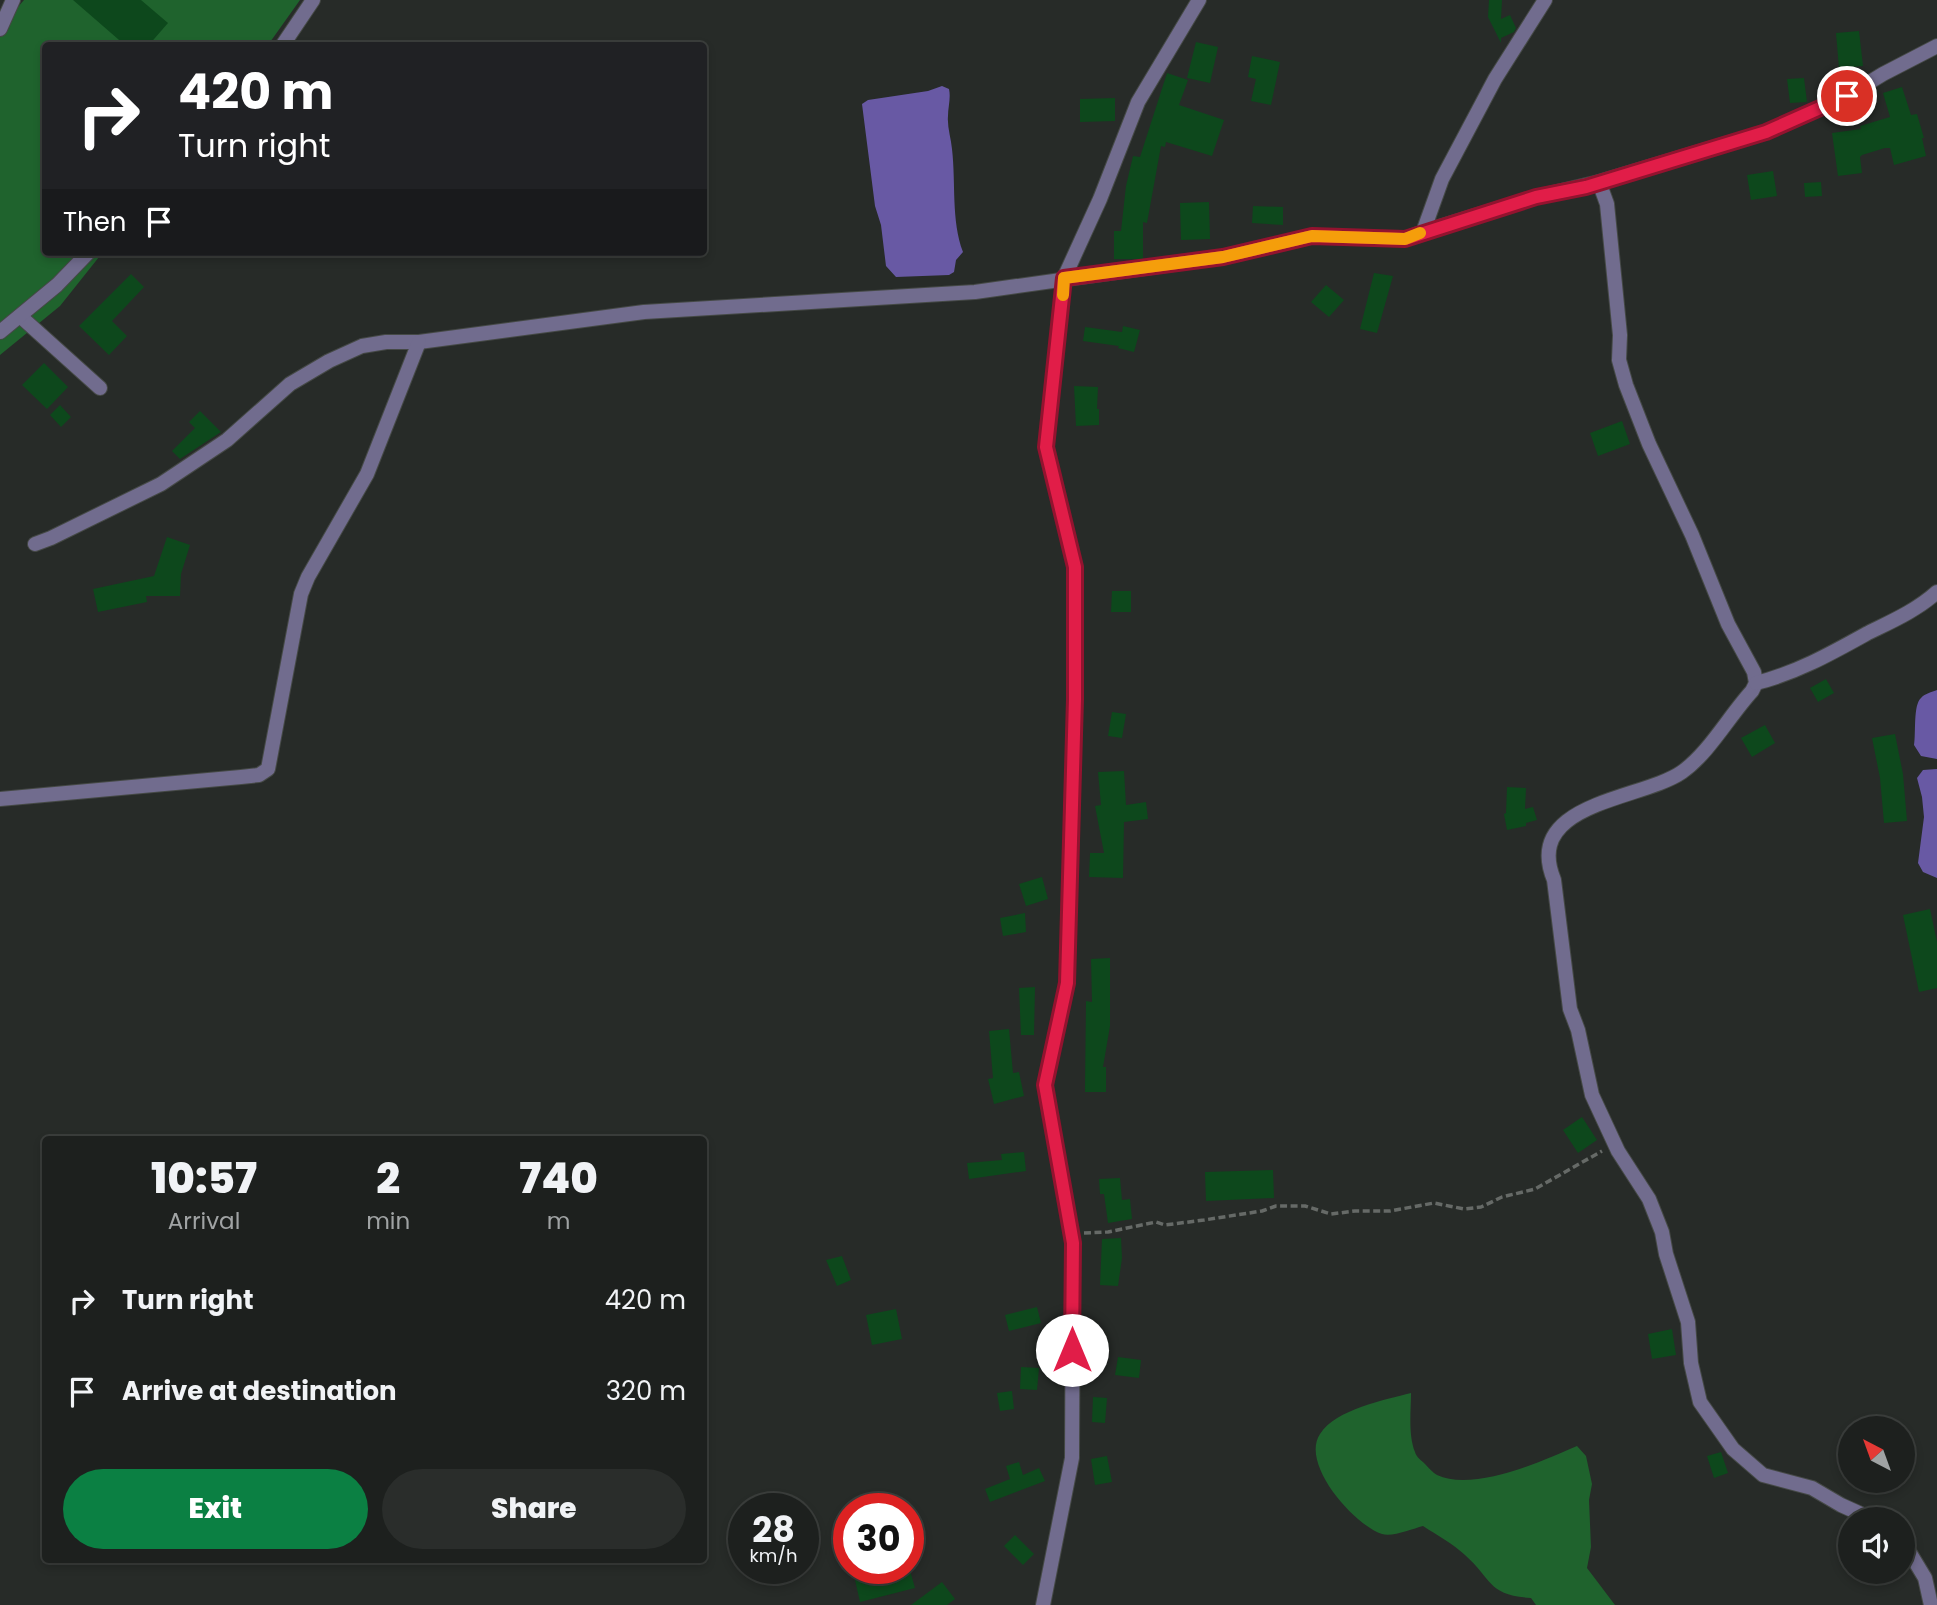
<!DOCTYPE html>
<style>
body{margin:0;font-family:Poppins,sans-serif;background:#2a2d2b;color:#f1f3f6;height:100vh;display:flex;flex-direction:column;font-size:26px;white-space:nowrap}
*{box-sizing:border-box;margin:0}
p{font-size:23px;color:#a0a3a4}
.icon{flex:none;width:38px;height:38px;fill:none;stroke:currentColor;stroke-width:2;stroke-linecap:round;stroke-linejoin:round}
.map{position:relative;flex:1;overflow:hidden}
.panel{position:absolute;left:42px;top:1136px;width:665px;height:427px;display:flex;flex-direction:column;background:#1d201e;border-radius:7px;box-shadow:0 4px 10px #0003,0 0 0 2px #3b3e3c}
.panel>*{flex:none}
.top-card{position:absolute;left:42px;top:42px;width:665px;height:214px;border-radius:7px;box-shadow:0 4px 10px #0003,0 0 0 2px #3b3e3c;background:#202124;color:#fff;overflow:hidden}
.needle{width:46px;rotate:319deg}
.tools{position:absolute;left:1838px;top:1416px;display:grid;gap:14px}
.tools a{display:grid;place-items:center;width:77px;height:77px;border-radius:50%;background:#1d201e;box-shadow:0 4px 10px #0003,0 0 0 2px #3b3e3c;font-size:35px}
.speed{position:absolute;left:728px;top:1493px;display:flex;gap:14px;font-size:35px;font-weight:700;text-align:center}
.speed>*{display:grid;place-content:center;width:91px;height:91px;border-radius:50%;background:#1d201e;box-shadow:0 4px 10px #0003,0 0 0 2px #3b3e3c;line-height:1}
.speed small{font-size:18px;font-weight:400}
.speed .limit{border:10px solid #d22;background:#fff;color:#111}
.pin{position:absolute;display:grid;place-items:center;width:60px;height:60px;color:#fff;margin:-30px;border:4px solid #fff;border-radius:50%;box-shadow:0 2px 7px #0007}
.me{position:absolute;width:77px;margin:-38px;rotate:0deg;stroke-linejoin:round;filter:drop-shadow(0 0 5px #0008)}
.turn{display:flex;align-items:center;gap:24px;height:147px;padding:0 21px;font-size:32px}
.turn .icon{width:91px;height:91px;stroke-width:2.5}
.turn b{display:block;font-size:49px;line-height:60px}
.then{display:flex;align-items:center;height:66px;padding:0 21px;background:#0003;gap:14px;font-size:26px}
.eta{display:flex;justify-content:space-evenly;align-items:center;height:119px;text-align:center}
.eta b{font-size:42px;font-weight:800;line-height:49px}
.action{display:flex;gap:14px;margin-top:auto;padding:14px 21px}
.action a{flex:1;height:80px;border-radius:42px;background:#0b8043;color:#fff;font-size:28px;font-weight:800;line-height:80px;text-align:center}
.action a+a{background:#2a2d2b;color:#f1f3f6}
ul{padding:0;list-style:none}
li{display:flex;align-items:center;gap:21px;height:91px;padding:0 21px}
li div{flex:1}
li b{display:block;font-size:26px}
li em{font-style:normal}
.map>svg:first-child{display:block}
.green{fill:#1f632d}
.water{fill:#6859a4}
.building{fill:#0d481c}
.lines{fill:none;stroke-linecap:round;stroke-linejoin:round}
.minor-casing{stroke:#454946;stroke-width:16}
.path{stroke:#666a67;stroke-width:3.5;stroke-dasharray:7 3.5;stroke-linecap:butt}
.minor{stroke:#716c8e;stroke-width:14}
.route-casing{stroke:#92132f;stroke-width:18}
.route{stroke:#e11d48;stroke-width:12}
.slow{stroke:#f59e0b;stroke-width:12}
</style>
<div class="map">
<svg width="1937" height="1605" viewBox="0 0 1937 1605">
<rect width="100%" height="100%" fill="#272b28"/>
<g class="green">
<polygon points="24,0 300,0 268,45 46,46 46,252 103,252 60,306 0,355 0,28"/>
<path d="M1411,1393C1411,1411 1408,1434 1415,1452C1416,1457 1422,1461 1425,1464C1429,1468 1433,1473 1437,1475C1473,1492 1543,1461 1577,1446L1586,1456L1592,1484L1589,1500L1591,1547L1587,1568L1615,1605H1536L1531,1598C1487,1595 1493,1580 1465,1555C1453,1544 1437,1535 1423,1526C1412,1529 1393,1537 1382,1534C1354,1525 1300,1464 1320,1434C1336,1409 1385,1400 1411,1393Z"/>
</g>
<g class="water">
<path d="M942,86L949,89C951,98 948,107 948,116C947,127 951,138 952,149C956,183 951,220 963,252L956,260L954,272L949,275L896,277L886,266L881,225L875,206L862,104L868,100L928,91Z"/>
<path d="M1937,690V759L1921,756L1914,745C1916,733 1913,705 1921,698C1924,694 1932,692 1937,690Z"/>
<polygon points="1937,769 1937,878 1923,872 1918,863 1924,817 1922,797 1917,778 1923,770"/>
</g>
<g class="building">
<polygon points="73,0 141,0 168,23 148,46 126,46"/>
<polygon points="1489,0 1502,0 1501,19 1510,15 1516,28 1514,32 1501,38 1501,43 1488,17"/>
<polygon points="1859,31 1863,66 1839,68 1836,33"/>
<polygon points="1196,42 1218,47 1210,83 1187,78"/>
<polygon points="1252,56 1280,62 1271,105 1251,101 1256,79 1248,77"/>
<polygon points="1167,73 1188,80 1179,105 1224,120 1212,156 1166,142 1165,147 1161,146 1147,223 1143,222 1143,259 1114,259 1114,231 1121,231 1126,186 1133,156 1140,157"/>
<polygon points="1804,78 1807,102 1790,103 1787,79"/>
<polygon points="1902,87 1911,115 1917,114 1924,138 1922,138 1926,156 1894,165 1890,148 1885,148 1862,155 1860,157 1862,173 1838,176 1832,133 1861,129 1860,126 1890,117 1883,93"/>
<polygon points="1115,98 1115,121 1080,122 1080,99"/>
<polygon points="1773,171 1777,196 1751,200 1747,175"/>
<polygon points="1821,182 1822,196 1805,197 1804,183"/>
<polygon points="1209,202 1210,239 1181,240 1180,203"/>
<polygon points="1253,206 1283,207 1283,225 1252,223"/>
<polygon points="1374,273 1393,276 1377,333 1360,329"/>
<polygon points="131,274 144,287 112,321 127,336 109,355 79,326"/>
<polygon points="1326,285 1344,300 1329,317 1311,302"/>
<polygon points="1123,326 1140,330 1134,352 1118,348 1119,346 1083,341 1085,327 1122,332"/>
<polygon points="44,363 68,387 47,409 22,385"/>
<polygon points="1074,386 1098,387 1097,409 1099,409 1099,425 1076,426"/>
<polygon points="60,405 71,417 61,427 50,415"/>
<polygon points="200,411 221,432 180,459 172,451 195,428 189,422"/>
<polygon points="1622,421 1630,444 1598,456 1590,433"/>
<polygon points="167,537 190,545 181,574 180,596 146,596 147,602 98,612 93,589 154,576"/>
<polygon points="1112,591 1131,591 1131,612 1111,612"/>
<polygon points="1826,679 1834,693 1818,702 1810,688"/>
<polygon points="1112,712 1126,714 1122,738 1108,736"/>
<polygon points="1765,725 1775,743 1752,757 1741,738"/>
<polygon points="1895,734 1903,774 1907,821 1884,823 1880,778 1872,738"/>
<polygon points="1124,771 1126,805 1146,802 1148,819 1124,822 1123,878 1089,877 1090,853 1104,853 1095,806 1101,805 1098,772"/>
<polygon points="1507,787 1526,788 1525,809 1533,807 1537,820 1526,823 1526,826 1507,830 1504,814 1506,813"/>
<polygon points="1042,877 1048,899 1026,906 1019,884"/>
<polygon points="1930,909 1937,942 1937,988 1919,992 1903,915"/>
<polygon points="1025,913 1026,932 1003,936 1000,918"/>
<polygon points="1110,958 1110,1026 1103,1067 1106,1067 1106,1092 1085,1092 1086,1001 1092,1002 1091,959"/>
<polygon points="1035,987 1034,1035 1021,1035 1019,988"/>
<polygon points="1009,1029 1013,1073 1019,1072 1024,1096 994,1104 988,1079 993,1078 989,1031"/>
<polygon points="1582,1117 1597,1140 1578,1153 1563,1130"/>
<polygon points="1024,1152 1026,1171 969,1179 967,1163 1002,1160 1001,1154"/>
<polygon points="1273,1170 1274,1198 1206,1201 1205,1172"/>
<polygon points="1120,1178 1122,1200 1130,1199 1132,1219 1108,1223 1104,1194 1100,1194 1099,1179"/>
<polygon points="1121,1238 1122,1258 1118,1286 1100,1285 1102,1239"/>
<polygon points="842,1256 851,1280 837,1286 826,1260"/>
<polygon points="1037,1307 1041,1323 1009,1331 1005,1315"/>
<polygon points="896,1309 902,1339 872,1345 866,1315"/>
<polygon points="1672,1329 1676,1355 1652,1359 1648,1334"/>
<polygon points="1118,1357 1141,1360 1139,1378 1115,1375"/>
<polygon points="1021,1367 1039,1368 1037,1390 1020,1389"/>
<polygon points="1012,1391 1014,1409 1000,1411 997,1393"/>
<polygon points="1093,1397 1107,1398 1105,1423 1092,1422"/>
<polygon points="1721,1452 1728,1473 1714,1478 1707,1456"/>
<polygon points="1107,1456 1112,1482 1095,1485 1091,1459"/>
<polygon points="1019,1462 1023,1475 1039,1468 1045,1481 990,1502 985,1489 1010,1479 1006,1466"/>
<polygon points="1015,1535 1034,1554 1023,1565 1004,1546"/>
<polygon points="909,1567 915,1588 860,1602 855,1580"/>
<polygon points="942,1582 955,1599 947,1605 911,1605"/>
</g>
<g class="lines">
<g class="minor-casing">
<g id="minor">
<polyline points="0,29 13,0"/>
<polyline points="282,46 313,0"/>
<polyline points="1599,182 1766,132 1847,96 1883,74 1937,46"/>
<path d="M1423,232L1536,197L1599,182L1607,204L1620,335L1619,360L1626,385L1649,444L1692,535L1728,624L1754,672L1756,683L1752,691C1729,716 1709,753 1682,772C1642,800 1522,802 1554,880L1570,1009L1578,1030L1592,1095L1618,1151L1649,1199L1662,1232L1666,1254L1688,1322L1691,1363L1700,1402L1733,1449L1763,1475L1812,1488L1841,1505L1872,1519"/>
<polyline points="20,316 100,388"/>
<polyline points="0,332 57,285 89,252"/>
<polyline points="35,544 51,538 161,484 227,440 290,384 329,361 362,346 386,342 419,342 644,312 975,292 1223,257 1312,236 1405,239 1423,232 1442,179 1495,79 1545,0"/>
<path d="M1756,683C1796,673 1830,654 1866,634C1890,622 1916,611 1937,592"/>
<polyline points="0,799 241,777 259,775 268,769 301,594 308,577 367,474 419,342"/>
<polyline points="1902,1540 1925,1578 1931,1605"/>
<polyline points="1043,1605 1072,1458 1073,1243 1045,1085 1067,983 1075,699 1075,567 1046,447 1064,278 1100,199 1138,102 1199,0"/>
</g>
</g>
<polyline class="path" points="1084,1233 1108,1232 1156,1222 1165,1225 1204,1220 1262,1211 1276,1206 1305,1206 1331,1214 1355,1211 1390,1211 1434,1203 1464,1209 1481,1207 1502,1197 1535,1189 1602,1151"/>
<use href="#minor" class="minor"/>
</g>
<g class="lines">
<g class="route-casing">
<polyline id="route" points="1072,1350 1073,1243 1045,1085 1067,983 1075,699 1075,567 1046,447 1064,278 1223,257 1312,236 1405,239 1536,197 1586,187 1766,132 1847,96"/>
</g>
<use href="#route" class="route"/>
<polyline class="slow" points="1063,295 1064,278 1223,257 1312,236 1405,239 1420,233"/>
</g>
</svg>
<div class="tools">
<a><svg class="needle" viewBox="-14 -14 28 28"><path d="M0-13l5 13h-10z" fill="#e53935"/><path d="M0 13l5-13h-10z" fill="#a0a3a4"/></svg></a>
<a><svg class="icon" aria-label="sound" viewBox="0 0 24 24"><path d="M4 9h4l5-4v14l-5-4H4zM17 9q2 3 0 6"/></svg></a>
</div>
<div class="speed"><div>28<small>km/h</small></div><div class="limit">30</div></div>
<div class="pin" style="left:1847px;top:96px;background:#d93025"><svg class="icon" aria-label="arrive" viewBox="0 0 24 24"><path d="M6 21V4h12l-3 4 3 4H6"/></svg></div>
<svg class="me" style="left:1072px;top:1350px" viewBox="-20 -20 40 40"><circle r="19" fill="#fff"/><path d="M0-13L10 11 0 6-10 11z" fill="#e11d48"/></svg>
<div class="top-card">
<div class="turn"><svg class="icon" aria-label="right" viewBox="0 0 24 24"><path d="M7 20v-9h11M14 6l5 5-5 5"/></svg><div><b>420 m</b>Turn right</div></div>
<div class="then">Then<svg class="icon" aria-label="arrive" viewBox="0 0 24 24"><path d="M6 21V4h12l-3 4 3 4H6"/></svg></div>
</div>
<section class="panel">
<div class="eta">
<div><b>10:57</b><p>Arrival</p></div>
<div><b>2</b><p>min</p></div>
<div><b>740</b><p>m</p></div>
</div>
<ul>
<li><svg class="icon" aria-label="right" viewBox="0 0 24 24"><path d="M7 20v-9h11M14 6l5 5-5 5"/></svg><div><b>Turn right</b></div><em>420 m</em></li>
<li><svg class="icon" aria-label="arrive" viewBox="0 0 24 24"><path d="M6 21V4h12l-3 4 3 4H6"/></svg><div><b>Arrive at destination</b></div><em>320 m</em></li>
</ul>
<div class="action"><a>Exit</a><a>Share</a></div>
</section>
</div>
